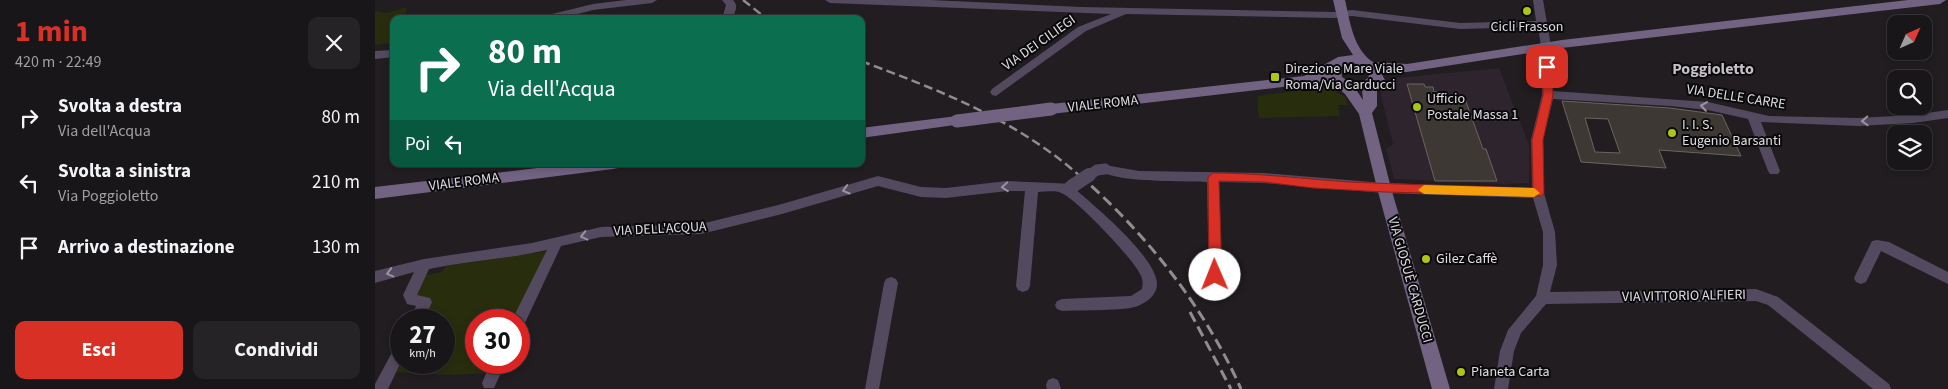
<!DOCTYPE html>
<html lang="it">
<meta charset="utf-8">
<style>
body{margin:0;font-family:"Source Sans 3",sans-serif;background:#262326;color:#f1f3f6;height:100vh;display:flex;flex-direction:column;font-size:19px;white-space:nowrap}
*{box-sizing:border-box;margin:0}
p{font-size:16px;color:#9f9fa2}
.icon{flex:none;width:28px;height:28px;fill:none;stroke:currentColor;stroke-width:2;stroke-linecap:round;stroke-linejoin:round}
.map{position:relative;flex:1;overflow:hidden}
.details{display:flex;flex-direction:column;background:#191619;width:375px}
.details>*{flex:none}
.banner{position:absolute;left:15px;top:15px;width:475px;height:152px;border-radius:10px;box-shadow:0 2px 8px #0003,0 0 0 1px #373538;background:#0b6e4f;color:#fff;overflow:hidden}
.needle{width:32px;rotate:45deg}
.tools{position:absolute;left:1512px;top:15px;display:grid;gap:10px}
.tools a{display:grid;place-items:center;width:45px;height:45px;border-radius:10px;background:#191619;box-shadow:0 2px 8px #0003,0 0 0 1px #373538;font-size:25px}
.speed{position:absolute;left:15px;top:309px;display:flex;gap:10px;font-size:25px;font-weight:700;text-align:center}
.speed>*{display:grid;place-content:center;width:65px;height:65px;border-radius:50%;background:#191619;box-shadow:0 2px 8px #0003,0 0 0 1px #373538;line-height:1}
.speed small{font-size:12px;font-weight:400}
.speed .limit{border:8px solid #d22;background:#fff;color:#111}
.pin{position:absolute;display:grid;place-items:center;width:42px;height:42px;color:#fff;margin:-21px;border-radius:10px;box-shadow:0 2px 8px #0006}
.me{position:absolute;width:55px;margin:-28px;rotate:359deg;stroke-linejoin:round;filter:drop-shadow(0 0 4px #0008)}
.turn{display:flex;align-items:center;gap:18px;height:105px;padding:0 15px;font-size:22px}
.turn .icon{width:65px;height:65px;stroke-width:2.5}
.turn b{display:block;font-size:35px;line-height:42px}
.then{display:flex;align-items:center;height:48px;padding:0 15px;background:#0003;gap:10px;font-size:19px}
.round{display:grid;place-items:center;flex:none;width:52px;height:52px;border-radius:10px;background:#262326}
.head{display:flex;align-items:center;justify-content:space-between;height:85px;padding:0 15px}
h1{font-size:30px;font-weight:700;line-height:38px;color:#d93025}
.primary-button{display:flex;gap:10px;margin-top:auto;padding:10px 15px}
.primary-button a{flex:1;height:58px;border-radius:10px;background:#d93025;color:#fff;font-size:20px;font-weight:700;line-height:58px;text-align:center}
.primary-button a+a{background:#262326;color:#f1f3f6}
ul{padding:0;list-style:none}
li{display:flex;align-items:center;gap:15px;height:65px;padding:0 15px}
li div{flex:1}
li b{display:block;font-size:19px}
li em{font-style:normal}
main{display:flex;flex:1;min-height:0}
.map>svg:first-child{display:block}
.built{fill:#2d242e}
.green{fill:#272d0d}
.building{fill:#3d3833;stroke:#6a655f;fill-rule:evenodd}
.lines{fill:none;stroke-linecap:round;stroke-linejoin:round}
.street{fill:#544a5f;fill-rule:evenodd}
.secondary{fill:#726383;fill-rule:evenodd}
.rail-far1{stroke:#908d91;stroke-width:2.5;stroke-dasharray:9 4.5;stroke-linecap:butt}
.rail{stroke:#908d91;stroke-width:3;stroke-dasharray:11 5.5;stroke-linecap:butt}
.street-bridge-far1{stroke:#544a5f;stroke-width:11}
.street-bridge{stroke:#544a5f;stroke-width:14}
.secondary-bridge{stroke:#726383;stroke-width:13}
.oneway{stroke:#9a94a0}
.route{fill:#d93025;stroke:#8d1f18}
.slow{fill:#f59e0b}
.poi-dot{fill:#abc614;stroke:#09080a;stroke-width:2}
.labels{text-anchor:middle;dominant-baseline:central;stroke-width:4;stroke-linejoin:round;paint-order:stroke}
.poi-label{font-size:14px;fill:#e0dde1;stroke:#09080a;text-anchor:start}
.street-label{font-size:14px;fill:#e0dde1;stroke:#09080a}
.quarter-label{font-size:16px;font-weight:bold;fill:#c6c0c7;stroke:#09080a}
</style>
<main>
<section class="details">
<div class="head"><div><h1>1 min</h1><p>420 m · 22:49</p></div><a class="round"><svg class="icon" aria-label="close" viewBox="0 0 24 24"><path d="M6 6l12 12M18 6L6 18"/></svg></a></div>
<ul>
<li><svg class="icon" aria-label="right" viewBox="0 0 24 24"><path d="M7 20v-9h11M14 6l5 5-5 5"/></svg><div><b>Svolta a destra</b><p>Via dell'Acqua</p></div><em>80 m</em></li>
<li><svg class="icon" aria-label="left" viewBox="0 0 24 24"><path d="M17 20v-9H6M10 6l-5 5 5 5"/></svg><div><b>Svolta a sinistra</b><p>Via Poggioletto</p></div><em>210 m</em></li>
<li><svg class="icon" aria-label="arrive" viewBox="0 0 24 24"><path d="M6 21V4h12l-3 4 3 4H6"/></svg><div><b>Arrivo a destinazione</b></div><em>130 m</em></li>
</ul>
<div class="primary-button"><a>Esci</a><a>Condividi</a></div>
</section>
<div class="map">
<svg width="1573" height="389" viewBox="0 0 1573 389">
<rect width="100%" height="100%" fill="#211d21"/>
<polygon class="built" points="1124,68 1154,145 1154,183 1130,184 1019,179 1011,149 1018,144 1006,96 1006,90 1010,84 1021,78"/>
<g class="green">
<polygon points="28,8 32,8 29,19 19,19 19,41 17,43 0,45 0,11 11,13"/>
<polygon points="953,87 970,97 973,105 963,105 965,116 884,118 882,96"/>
<polygon points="174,251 140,320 101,320 101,362 119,363 114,373 77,375 17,372 26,353 26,362 69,362 69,320 43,320 55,298 39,297 46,276 67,272 71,266"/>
</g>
<g class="building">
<polygon points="1032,84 1049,84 1050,87 1058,87 1059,92 1063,92 1065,99 1090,99 1108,149 1111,149 1122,181 1060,181"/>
<path d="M1187,101L1295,108L1347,115L1366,156L1284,150L1291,168L1206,162ZM1210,118L1233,119L1245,153L1220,152Z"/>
</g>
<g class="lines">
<g class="street">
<polygon points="251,0 282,0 277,3 218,10 183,19 164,19 165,17 218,4"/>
<path d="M347,0H358C364,6 360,12 357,19H347L351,5Z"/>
<path d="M450,0H555L706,7L959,12L977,10L1085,23L1161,21L1158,0H1168L1176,46L1178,91L1333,102L1394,116L1483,118L1538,115L1573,110V118L1538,123L1483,126L1386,122L1405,171L1403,174H1395L1393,171L1373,119L1333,110L1295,106L1178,99L1168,140L1169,193L1180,232L1182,265L1175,292L1381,289L1403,297L1514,384L1516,389H1498L1393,305L1381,301L1171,304L1146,333L1139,351L1133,389H1119L1125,351L1133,330L1161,296L1168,265V232L1158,198L1009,193L889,183L844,182L848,295L846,299L841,301L836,299L834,295L832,182C813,181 733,183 724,169L730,165L764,171L889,173L1009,183L1157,188L1156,140L1167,95L1166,46L1163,27L1085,29L977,16L959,18L751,14L711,31L621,96L617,95L615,92L617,89L703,27L736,14L455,3Z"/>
<polygon points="19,50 19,57 0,59 0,51"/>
<path d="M503,176L546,187L571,188L632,181L700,184L702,187L701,190C720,206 782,258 782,284C782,295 772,302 763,306C753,311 702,310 687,311L682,309L680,305L682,301L687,299L756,296L767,289C768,283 768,279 765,274C759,260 700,197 686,193C680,190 670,192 663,192L655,286L653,290L648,292L643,290L641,286L650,191H632L571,198L546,197L503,186L407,214L326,234L226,237L186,246L149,325L144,327V320H137L172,250C133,259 93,261 54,269L42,295L55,298L57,302L49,320H35L41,306L32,304L28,295L39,272L0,283V271L49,259L157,243L226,227L326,224L407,204Z"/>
<polygon points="1502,240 1514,242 1573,272 1573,284 1506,251 1491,282 1486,284 1481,282 1479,278 1495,245 1497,241"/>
<polygon points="516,277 521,279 523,283 504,389 490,389 509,283 511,279"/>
<polygon points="26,343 26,362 13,389 0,389 0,384 21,345"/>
<polygon points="116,362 131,362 119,388 109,388 107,383"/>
<polygon points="678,378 683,380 686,389 672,389 671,385 673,380"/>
</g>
<g class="secondary">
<path d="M958,0H970C975,21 978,49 998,62L1032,64L1187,40L1533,0H1571L1565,4L1187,48L1032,72L1005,71L1010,80L1002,87V106L997,113L1016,188L1075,389H1057L1002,188L984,114L970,94L963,88L933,84L676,114L671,112L669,109L671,106L676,104L929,76L963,57L978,55L967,38ZM979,63L990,69L994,75L993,78C985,84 975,84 967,77L966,67L972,64ZM987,90L988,100L982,91Z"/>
<polygon points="582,116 587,118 589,121 587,124 486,138 486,128"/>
<polygon points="196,164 245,164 243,168 238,169 0,199 0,187"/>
</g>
<g class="rail-far1">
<polyline points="368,0 392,19"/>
<path d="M486,61C566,91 640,119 705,176"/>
</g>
<g class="rail">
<path d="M704,175C771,233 830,308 866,389"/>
<polyline points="815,312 856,389"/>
</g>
<polyline class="street-bridge-far1" points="713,176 722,170 730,169"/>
<polyline class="street-bridge" points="696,187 714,175"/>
<polyline class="secondary-bridge" points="582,121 676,109"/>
</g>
<defs><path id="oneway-chevron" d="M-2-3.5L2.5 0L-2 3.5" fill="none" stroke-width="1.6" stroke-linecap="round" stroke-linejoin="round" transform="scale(1.25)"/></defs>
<g class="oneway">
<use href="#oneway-chevron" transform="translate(1329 106) rotate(-172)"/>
<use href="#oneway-chevron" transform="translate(1490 121) rotate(177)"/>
<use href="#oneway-chevron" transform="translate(630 187) rotate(176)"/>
<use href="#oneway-chevron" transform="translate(471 190) rotate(164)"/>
<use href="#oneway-chevron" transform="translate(209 236) rotate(167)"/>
<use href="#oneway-chevron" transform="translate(15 273) rotate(165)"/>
</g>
<path class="route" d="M1172,63L1177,67L1178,95L1168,140L1169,193L1167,196L1009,192L938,188L889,182L844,181L847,275L845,279H836L834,275L833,177L838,173C884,173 929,179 975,182C1036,185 1097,186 1158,188L1157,140L1168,95L1167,67Z"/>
<polygon class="slow" points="1049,185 1159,188 1165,193 1159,197 1049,194 1043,190"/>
<g class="poi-dot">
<circle cx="1152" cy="11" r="5"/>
<rect x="895" y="72" width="10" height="10" rx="2.5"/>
<circle cx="1042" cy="107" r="5"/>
<circle cx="1297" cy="133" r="5"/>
<circle cx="1051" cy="259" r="5"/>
<circle cx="1086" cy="372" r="5"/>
</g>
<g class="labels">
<g class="poi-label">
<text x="1152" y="27" text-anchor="middle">Cicli Frasson</text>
<text x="910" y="69">Direzione Mare Viale<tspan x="910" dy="16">Roma/Via Carducci</tspan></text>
<text x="1052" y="99">Ufficio<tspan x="1052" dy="16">Postale Massa 1</tspan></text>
<text x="1307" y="125">I. I. S.<tspan x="1307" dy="16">Eugenio Barsanti</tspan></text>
<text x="1061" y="259">Gilez Caffè</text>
<text x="1096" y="372">Pianeta Carta</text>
</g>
<g class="street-label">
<text transform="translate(664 43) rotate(-35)">VIA DEI CILIEGI</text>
<text transform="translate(1361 97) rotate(9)">VIA DELLE CARRE</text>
<text transform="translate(728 104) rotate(-6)">VIALE ROMA</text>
<text transform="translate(89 182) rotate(-7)">VIALE ROMA</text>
<text transform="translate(285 229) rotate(-3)">VIA DELL'ACQUA</text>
<text transform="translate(1035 280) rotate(74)">VIA GIOSUÈ CARDUCCI</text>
<text transform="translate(1309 296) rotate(-1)">VIA VITTORIO ALFIERI</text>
</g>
<g class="quarter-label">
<text x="1338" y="69">Poggioletto</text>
</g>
</g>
</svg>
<div class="tools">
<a><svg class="needle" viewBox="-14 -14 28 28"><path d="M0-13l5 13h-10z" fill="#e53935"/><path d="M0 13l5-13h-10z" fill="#9f9fa2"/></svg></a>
<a><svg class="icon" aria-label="search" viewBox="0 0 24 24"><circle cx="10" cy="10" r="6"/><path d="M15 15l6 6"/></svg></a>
<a><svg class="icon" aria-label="layers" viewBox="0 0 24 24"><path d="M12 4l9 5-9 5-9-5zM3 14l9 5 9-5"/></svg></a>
</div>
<div class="speed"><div>27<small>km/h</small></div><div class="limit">30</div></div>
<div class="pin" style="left:1172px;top:67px;background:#d93025"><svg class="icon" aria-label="arrive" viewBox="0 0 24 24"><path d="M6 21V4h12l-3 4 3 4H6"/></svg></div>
<svg class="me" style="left:840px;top:275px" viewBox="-20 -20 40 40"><circle r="19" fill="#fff"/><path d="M0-13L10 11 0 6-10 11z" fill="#d93025"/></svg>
<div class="banner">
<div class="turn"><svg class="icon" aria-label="right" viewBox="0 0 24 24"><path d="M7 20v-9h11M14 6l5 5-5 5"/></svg><div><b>80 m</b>Via dell'Acqua</div></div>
<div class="then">Poi<svg class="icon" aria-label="left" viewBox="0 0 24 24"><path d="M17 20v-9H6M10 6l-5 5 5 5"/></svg></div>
</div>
</div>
</main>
